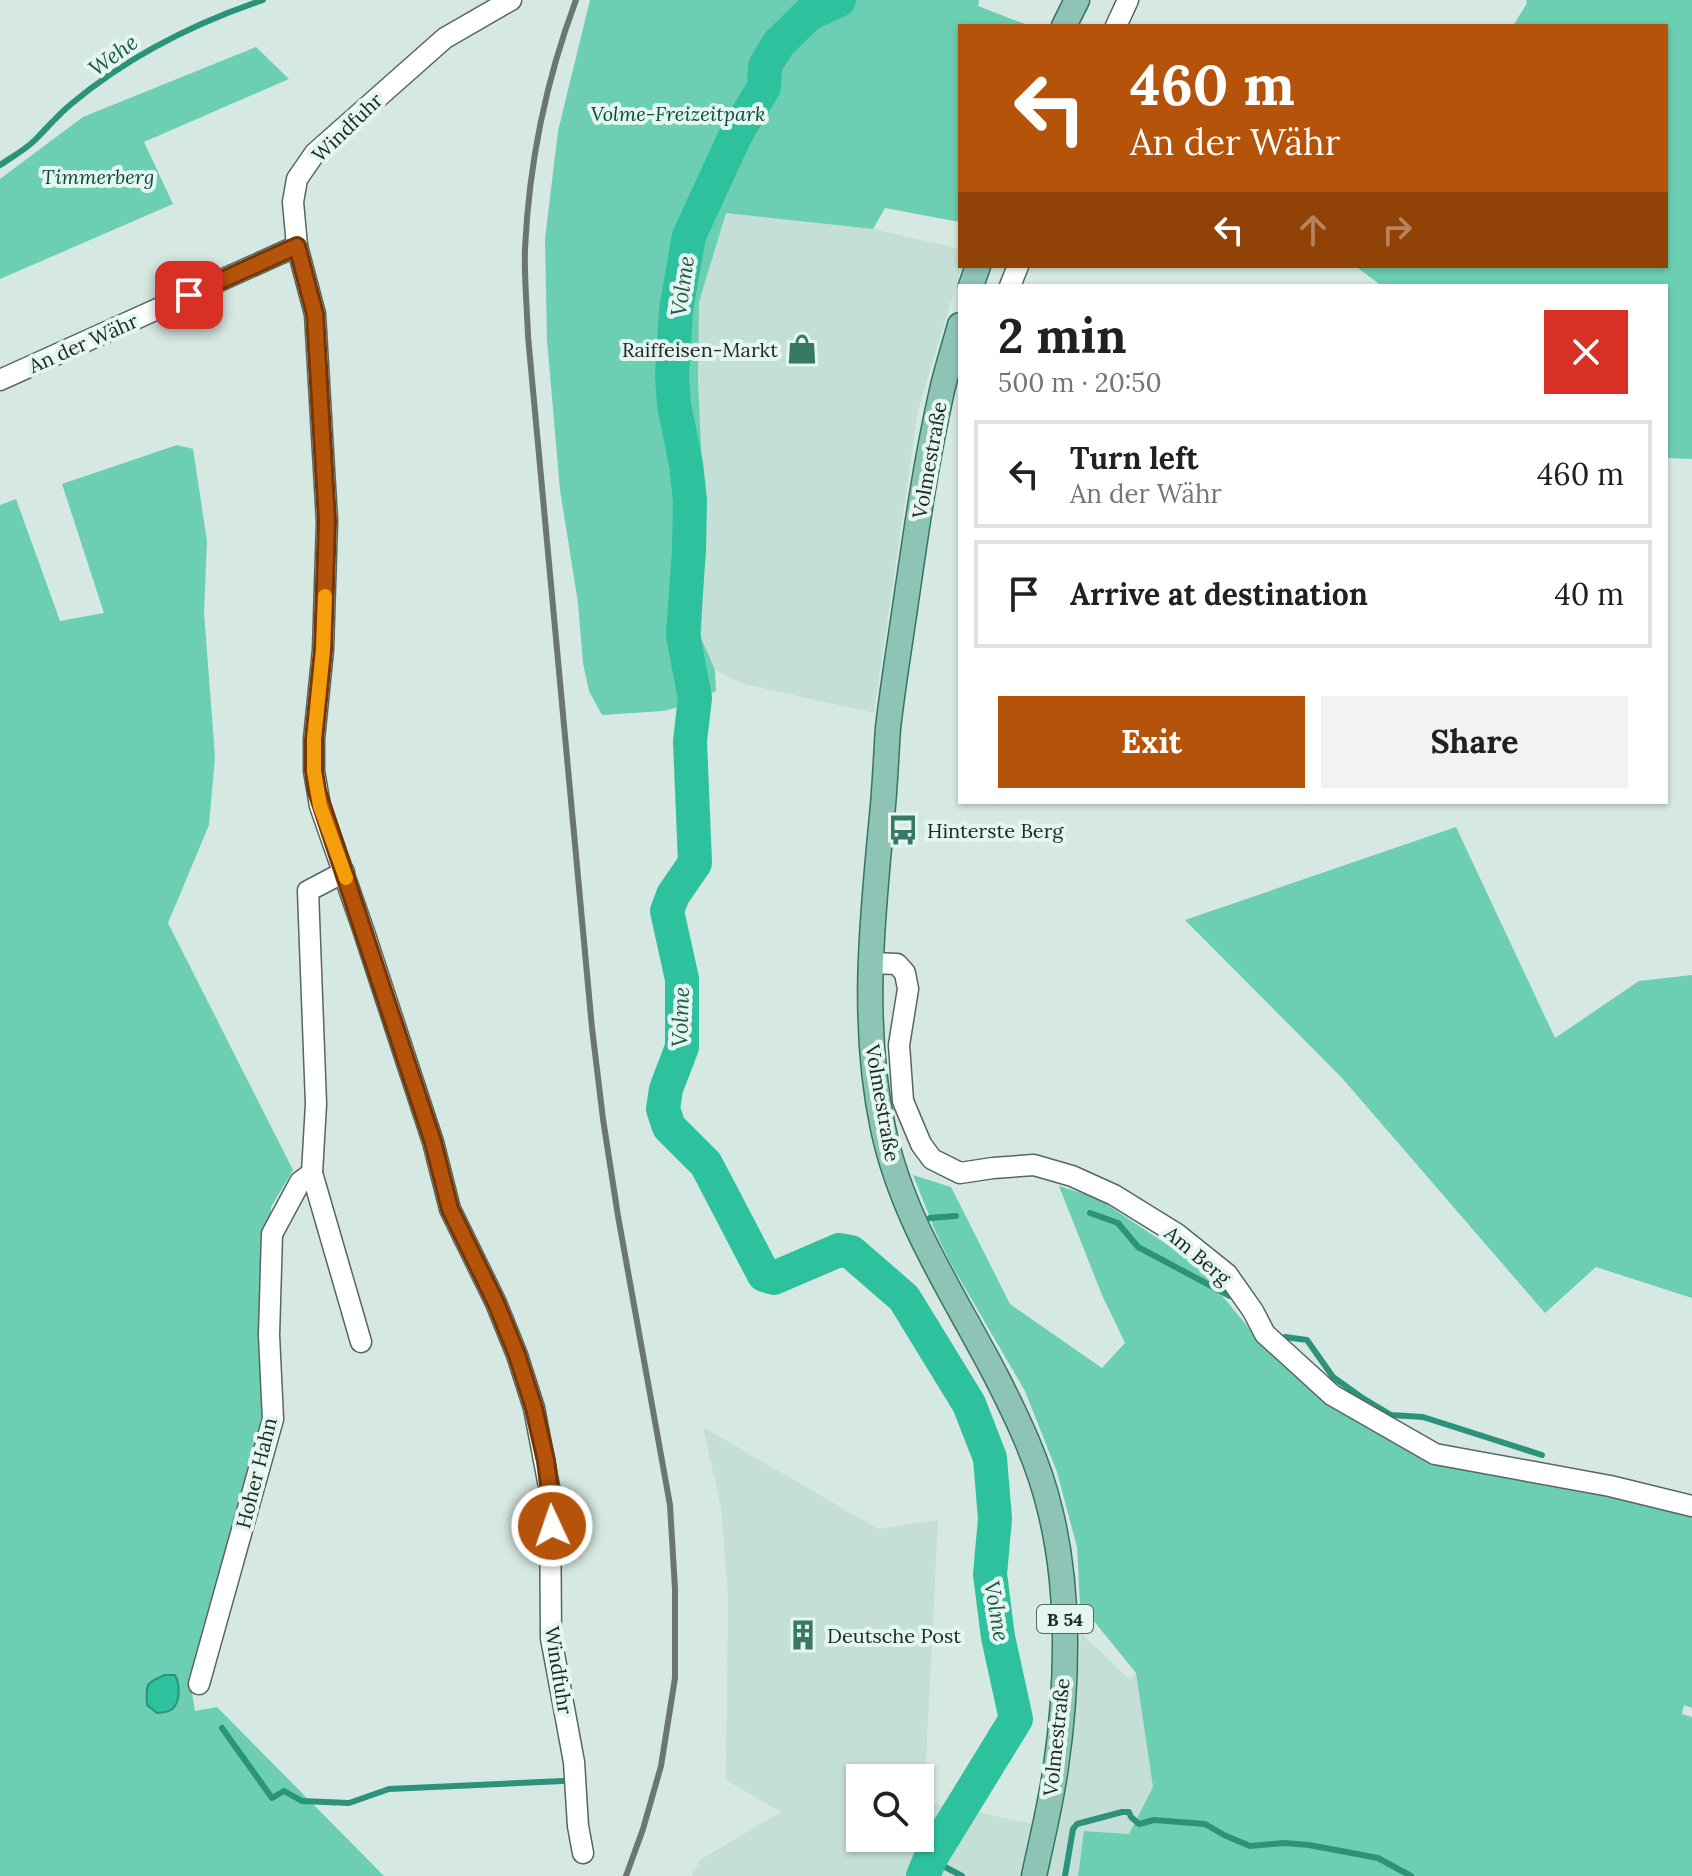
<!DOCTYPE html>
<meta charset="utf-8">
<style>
body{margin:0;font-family:Lora,serif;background:#f2f2f2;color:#202124;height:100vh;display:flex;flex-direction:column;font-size:30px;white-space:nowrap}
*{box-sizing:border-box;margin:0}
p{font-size:26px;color:#757577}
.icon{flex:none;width:44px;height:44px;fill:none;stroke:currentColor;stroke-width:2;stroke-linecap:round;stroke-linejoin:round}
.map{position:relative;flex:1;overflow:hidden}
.drawer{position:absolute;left:958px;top:284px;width:710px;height:520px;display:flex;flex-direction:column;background:#fff;border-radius:0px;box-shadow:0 2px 6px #0004}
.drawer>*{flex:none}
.banner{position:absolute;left:958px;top:24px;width:710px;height:244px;border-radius:0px;box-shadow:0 2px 6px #0004;background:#b45309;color:#fff;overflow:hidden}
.tools{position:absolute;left:846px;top:1764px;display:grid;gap:16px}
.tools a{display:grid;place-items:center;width:88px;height:88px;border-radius:0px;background:#fff;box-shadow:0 2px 6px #0004;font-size:40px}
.pin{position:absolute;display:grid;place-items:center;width:68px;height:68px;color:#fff;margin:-34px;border-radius:16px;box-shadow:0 4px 12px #0006}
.me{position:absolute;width:88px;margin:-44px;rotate:357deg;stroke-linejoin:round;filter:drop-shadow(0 0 6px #0008)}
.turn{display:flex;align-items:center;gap:28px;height:168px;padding:0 40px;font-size:36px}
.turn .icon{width:104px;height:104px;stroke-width:2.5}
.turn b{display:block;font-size:56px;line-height:68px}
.lanes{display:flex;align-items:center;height:76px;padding:0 40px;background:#0003;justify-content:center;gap:40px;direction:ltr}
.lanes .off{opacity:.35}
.round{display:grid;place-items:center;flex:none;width:84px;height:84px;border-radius:0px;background:#f2f2f2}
.overview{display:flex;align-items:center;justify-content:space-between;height:136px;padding:0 40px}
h1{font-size:48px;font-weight:700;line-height:60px}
.button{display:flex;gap:16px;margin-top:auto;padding:16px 40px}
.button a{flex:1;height:92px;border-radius:0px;background:#b45309;color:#fff;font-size:32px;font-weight:700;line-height:92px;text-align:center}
.button a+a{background:#f2f2f2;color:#202124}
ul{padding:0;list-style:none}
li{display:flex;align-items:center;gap:24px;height:108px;margin:0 16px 12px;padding:0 24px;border:4px solid #e0e0e0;border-radius:0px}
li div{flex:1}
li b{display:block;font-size:30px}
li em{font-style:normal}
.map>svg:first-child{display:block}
.built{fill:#c4dfd5;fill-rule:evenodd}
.green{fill:#6cceb2}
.water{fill:#2ec19e;stroke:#2a937a;stroke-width:2}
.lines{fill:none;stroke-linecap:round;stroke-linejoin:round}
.stream{stroke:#2a937a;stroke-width:6}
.river{stroke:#2ec19e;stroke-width:34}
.minor-casing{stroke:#566660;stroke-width:23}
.major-casing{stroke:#367363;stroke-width:27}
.minor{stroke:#fff;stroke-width:20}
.major{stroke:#8ec4b5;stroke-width:24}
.rail{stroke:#6b7672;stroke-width:6}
.route-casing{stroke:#753606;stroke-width:20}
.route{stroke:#b45309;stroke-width:14}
.slow{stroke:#f59e0b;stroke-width:14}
.labels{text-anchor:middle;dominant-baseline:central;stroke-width:8;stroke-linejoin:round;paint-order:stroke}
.shield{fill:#e3f6ef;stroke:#5a6562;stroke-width:2}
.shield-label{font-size:18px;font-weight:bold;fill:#202725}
.park-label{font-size:20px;font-style:italic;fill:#0e493b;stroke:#e3f6ef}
.street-label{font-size:20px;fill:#202725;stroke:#e3f6ef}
.poi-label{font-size:20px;fill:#202725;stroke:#e3f6ef;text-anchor:start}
.water-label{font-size:22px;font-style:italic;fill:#235a4b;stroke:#e3f6ef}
</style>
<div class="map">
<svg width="1692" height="1876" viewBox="0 0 1692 1876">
<rect width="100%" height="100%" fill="#d6e8e2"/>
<g class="built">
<polygon points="726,213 873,229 960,249 960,266 962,266 918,410 874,713 740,683 715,670 701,638 705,529 698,381 699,302"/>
<path d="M703,1427L878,1529L938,1520L924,1801L1058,1829L1071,1762L1081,1633L1130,1680L1136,1673L1153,1787L1129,1834L1084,1831L1078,1876H692L700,1860L781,1812L726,1780L728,1596L721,1507ZM860,1778H920V1838H860Z"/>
</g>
<g class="green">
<polygon points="590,0 979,0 978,6 1030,26 960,26 960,222 885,208 873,229 726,213 699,302 698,381 705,529 701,638 715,670 716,691 690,704 663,711 602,715 589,691 583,663 578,603 560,490 547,340 545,239 558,131"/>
<polygon points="1526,0 1692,0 1692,459 1666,458 1666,286 1382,286 1355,266 1666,266 1666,26 1513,26 1527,3"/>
<polygon points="256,47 289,79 144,142 173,204 0,279 0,179 83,117"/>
<polygon points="177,445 193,449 207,541 204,612 215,757 209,825 168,923 293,1170 271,1207 261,1433 191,1687 195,1711 217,1707 384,1876 0,1876 0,505 16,499 60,621 104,613 62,484"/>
<polygon points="1456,827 1555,1038 1639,981 1692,975 1692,1298 1596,1267 1545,1313 1342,1078 1185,920"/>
<polygon points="913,1175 951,1187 1010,1304 1102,1368 1125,1343 1102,1295 1059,1186 1097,1198 1195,1263 1263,1345 1435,1461 1612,1495 1692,1514 1692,1708 1684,1705 1682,1714 1692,1717 1692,1876 1078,1876 1084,1831 1129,1834 1153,1787 1136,1673 1080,1604 1077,1547 1057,1472 1025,1391 951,1264 936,1233"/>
</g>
<path class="water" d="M165,1675H175C180,1684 181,1703 171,1710C168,1712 160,1713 157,1713L147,1705C146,1684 145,1683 165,1675Z"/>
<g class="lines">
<g class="stream">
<path d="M0,165C12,157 25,150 35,140C47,128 57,116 70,105C127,57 192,24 263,0"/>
<polyline points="1090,1213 1118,1223 1138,1247 1230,1296"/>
<polyline points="930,1218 956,1216"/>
<polyline points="1285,1337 1307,1340 1333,1377 1361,1397 1391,1415 1423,1417 1542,1455"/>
<polyline points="222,1728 272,1798 284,1791 302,1801 349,1803 389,1789 563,1781"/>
<polyline points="930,1859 962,1876"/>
<polyline points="1065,1876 1073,1829 1077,1824 1122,1812 1129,1812 1131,1817 1139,1824 1154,1820 1205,1824 1224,1835 1250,1846 1284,1843 1309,1845 1378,1858 1411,1876"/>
</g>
<polyline class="river" points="839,0 809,14 779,43 765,66 764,87 736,134 689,236 676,310 672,376 674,405 686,464 690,500 689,550 683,635 695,698 690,741 695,863 673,895 667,911 682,979 682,1047 666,1089 663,1109 669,1127 706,1164 764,1275 774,1278 839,1250 851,1252 904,1298 969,1404 990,1458 995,1519 990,1574 998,1637 1016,1719 930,1859 923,1876"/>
<g class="minor-casing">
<g id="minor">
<polyline points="511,0 445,38 315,153 297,179 293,202 297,246 315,314 327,521 323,650 314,739 314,771 320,806 363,929 433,1142 450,1209 496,1303 517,1355 534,1408 550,1492 551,1638 574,1762 578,1826 583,1853"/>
<polyline points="1116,26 1128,0"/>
<polyline points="1010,286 1018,266"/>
<polyline points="0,380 297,246"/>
<polyline points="871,963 897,964 905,973 908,989 899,1045 903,1101 921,1144 932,1159 960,1173 993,1168 1034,1165 1072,1176 1114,1195 1177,1234 1227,1274 1253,1311 1265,1334 1332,1395 1435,1454 1610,1486 1692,1506"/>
<polyline points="312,1173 361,1342"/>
<polyline points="199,1684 273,1419 269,1335 272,1234 300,1182 312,1173 316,1104 308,891 344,872"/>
</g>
</g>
<g class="major-casing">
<g id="major">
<polyline points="1064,26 1077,0"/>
<polyline points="971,286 978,266"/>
<path d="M960,325C954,348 946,371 941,395C926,462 916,532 906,601C900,643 893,685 888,728C886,757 885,787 882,816C872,920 861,1025 883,1128C902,1219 954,1295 996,1376C1018,1419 1039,1463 1050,1510C1070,1590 1068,1684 1056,1766C1051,1803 1042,1839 1034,1876"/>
</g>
</g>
<use href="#minor" class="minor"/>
<use href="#major" class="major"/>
<path class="rail" d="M576,0C546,80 529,163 525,249C524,277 527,307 528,336L592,1028L603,1119L618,1216L670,1505L675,1589V1678L661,1766L643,1829L626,1876"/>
</g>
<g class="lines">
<g class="route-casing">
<polyline id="route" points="189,295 297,246 315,314 327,521 323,650 314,739 314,771 317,791 433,1142 450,1209 496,1303 517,1355 534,1408 546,1461 550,1492 552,1526"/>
</g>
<use href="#route" class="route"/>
<polyline class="slow" points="325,596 323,650 314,739 314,771 320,806 346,878"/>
</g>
<defs>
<g id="shop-bare" transform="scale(2.4)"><path d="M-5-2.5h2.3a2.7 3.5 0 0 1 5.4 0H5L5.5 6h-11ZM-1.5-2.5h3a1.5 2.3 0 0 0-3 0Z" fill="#387866" stroke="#e3f6ef" stroke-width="2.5" paint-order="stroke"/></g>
<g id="bus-bare" transform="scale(2.4)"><path d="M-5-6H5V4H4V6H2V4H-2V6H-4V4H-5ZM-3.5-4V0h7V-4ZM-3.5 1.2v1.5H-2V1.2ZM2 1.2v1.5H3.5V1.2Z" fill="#387866" stroke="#e3f6ef" stroke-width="2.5" paint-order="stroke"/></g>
<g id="building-bare" transform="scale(2.4)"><path d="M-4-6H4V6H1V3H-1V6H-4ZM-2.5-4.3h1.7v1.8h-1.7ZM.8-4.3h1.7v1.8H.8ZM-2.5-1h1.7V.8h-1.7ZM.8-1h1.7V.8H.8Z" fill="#387866" stroke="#e3f6ef" stroke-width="2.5" paint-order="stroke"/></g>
</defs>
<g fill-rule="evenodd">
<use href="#shop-bare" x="802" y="349"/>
<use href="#bus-bare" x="903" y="830"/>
<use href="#building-bare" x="803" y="1635"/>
</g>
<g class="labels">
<rect class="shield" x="1037" y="1605" width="56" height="28" rx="6"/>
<g class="shield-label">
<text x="1065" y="1619">B 54</text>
</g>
<g class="park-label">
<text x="678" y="113">Volme-Freizeitpark</text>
<text x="98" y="176">Timmerberg</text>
</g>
<g class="street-label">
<text transform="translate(347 127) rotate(-44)">Windfuhr</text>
<text transform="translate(83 343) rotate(-24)">An der Währ</text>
<text transform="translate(929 460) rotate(-80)">Volmestraße</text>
<text transform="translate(883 1103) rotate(80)">Volmestraße</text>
<text transform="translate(1198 1255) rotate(40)">Am Berg</text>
<text transform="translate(256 1473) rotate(-76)">Hoher Hahn</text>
<text transform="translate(559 1670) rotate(81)">Windfuhr</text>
<text transform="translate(1056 1737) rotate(-84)">Volmestraße</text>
</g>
<g class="poi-label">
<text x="778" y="349" text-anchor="end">Raiffeisen-Markt</text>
<text x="927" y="830">Hinterste Berg</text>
<text x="827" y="1635">Deutsche Post</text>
</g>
<g class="water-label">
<text transform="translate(113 55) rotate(-36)">Wehe</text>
<text transform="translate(682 286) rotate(-82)">Volme</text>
<text transform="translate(680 1017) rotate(-88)">Volme</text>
<text transform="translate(997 1611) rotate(80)">Volme</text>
</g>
</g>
</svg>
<div class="tools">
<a><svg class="icon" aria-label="search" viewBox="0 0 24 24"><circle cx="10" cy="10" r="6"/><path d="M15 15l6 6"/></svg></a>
</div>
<div class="pin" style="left:189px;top:295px;background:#d93025"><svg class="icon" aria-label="arrive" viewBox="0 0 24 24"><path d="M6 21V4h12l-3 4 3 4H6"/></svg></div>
<svg class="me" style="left:552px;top:1526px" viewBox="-20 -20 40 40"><circle r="17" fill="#b45309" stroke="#fff" stroke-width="3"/><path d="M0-11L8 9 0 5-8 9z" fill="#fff"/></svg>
<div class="banner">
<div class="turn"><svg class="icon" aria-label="left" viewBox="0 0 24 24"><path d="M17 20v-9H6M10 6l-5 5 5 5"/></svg><div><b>460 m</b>An der Währ</div></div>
<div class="lanes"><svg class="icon" aria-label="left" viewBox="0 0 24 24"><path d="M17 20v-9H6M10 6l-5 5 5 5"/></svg><svg class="icon off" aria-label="ahead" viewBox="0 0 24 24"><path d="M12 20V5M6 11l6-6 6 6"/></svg><svg class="icon off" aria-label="right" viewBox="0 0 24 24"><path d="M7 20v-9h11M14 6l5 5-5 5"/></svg></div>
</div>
<section class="drawer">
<div class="overview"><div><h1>2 min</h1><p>500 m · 20:50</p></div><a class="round" style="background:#d93025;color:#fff"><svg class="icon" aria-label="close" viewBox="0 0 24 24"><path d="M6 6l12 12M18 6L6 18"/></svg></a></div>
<ul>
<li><svg class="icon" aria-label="left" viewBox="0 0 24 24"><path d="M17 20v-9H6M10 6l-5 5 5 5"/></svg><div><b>Turn left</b><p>An der Währ</p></div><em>460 m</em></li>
<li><svg class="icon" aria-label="arrive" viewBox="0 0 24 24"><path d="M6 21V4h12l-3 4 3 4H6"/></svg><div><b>Arrive at destination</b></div><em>40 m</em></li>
</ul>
<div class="button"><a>Exit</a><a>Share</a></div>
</section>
</div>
